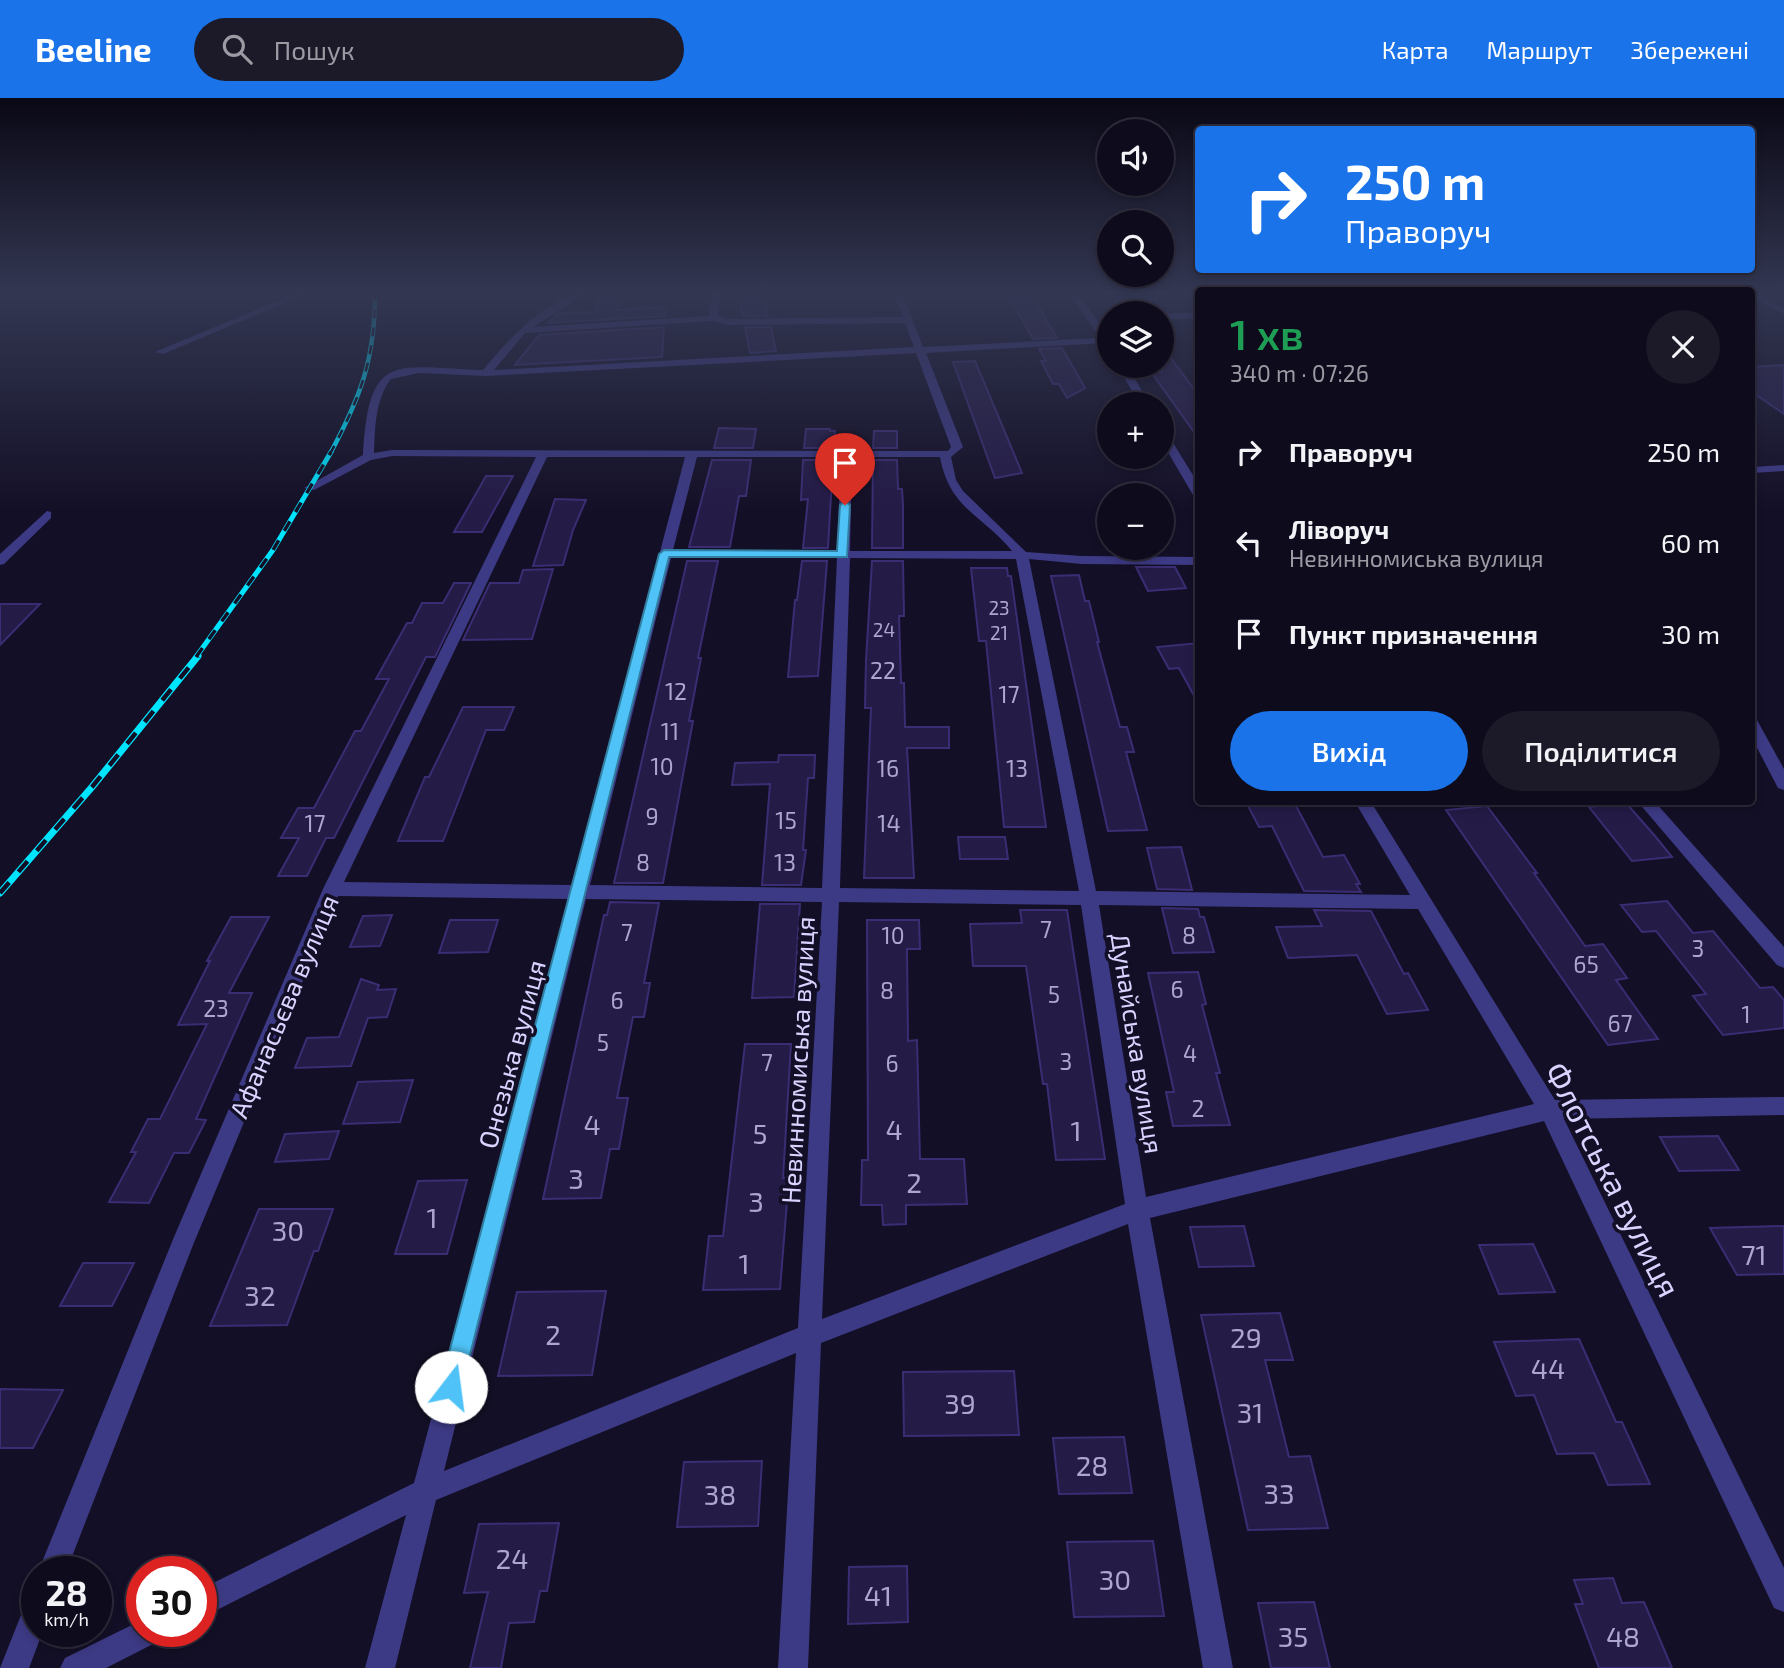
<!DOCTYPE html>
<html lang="uk">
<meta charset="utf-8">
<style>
body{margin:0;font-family:"Exo 2",sans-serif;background:#1c1929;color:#f1f3f6;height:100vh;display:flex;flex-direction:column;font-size:26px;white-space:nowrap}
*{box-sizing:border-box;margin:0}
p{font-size:23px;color:#9b9ba3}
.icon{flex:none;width:38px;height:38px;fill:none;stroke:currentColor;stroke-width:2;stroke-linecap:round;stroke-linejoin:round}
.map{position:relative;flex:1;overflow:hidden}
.sheet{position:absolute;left:1195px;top:189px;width:560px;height:518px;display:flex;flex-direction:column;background:#0e0b1c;border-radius:7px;box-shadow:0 4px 10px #0003,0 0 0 2px #2e2b3b}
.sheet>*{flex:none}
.banner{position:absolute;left:1195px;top:28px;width:560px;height:147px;border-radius:7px;box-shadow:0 4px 10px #0003,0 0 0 2px #2e2b3b;background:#1a73e8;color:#fff;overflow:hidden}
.controls{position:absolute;left:1097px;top:21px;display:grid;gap:14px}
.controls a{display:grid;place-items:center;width:77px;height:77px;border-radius:50%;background:#0e0b1c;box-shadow:0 4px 10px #0003,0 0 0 2px #2e2b3b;font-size:35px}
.speed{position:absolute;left:21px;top:1458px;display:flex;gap:14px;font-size:35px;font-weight:700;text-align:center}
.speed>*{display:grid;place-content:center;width:91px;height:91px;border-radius:50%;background:#0e0b1c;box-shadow:0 4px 10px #0003,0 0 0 2px #2e2b3b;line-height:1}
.speed small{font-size:18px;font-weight:400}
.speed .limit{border:10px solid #d22;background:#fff;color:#111}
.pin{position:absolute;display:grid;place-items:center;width:60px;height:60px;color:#fff;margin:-72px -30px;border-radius:50% 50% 50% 0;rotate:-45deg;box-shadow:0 0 7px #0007}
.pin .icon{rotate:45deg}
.me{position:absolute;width:77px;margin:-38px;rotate:15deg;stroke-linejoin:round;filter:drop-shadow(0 0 5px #0008)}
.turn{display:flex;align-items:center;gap:24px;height:147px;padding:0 35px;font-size:32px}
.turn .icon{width:91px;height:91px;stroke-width:2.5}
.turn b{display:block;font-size:49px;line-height:60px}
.round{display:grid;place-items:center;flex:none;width:74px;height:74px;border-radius:37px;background:#1c1929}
.head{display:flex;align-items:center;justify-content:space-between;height:119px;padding:0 35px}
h1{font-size:42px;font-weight:600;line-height:52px;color:#1e9e55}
.action{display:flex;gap:14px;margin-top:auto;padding:14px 35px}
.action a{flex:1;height:80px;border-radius:42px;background:#1a73e8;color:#fff;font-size:28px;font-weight:600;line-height:80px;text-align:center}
.action a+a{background:#1c1929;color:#f1f3f6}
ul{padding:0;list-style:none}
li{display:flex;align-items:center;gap:21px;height:91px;padding:0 35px}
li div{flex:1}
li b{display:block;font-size:26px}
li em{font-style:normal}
header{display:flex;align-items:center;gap:42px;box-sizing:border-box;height:98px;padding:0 35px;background:#1a73e8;color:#fff}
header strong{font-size:33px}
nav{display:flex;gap:38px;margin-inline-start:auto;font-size:24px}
.search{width:490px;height:63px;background:#1c1929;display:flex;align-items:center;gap:18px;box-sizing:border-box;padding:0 24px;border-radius:38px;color:#9b9ba3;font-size:26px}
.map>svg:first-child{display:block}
.building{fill:#241b47;stroke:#3b2d73;stroke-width:2}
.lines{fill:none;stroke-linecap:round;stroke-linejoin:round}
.minor{fill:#3d3a85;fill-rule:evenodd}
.rail-far2-casing{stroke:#00e5ff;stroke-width:4.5}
.rail-far1-casing{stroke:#00e5ff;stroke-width:5}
.rail-casing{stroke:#00e5ff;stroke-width:7}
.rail-far2{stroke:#130f26;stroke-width:2.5;stroke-dasharray:9;stroke-linecap:butt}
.rail-far1{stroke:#130f26;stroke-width:3.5;stroke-dasharray:11;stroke-linecap:butt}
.rail{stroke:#130f26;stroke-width:4.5;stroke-dasharray:14;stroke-linecap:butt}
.route{fill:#4fc3f7;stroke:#337fa1;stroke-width:2}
.labels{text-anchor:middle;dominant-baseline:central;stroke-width:7;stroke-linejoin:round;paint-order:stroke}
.far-number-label{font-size:19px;fill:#aca6d1}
.number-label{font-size:23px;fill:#aca6d1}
.street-label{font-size:26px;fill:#d9d4ff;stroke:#130f26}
.near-number-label{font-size:28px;fill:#aca6d1}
.near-street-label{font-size:32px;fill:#d9d4ff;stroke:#130f26}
</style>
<header>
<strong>Beeline</strong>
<div class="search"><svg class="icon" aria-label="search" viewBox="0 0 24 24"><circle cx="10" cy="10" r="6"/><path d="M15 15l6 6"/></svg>Пошук</div>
<nav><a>Карта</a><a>Маршрут</a><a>Збережені</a></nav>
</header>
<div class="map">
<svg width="1784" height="1570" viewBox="0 0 1784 1570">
<rect width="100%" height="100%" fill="#130f26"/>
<g class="building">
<polygon points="602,195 622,195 617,212 666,209 665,218 548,225 559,215 595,214"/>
<polygon points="738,195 762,195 768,218 743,218"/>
<polygon points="1017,195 1030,195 1057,240 1033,241 1009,199"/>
<polygon points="664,229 662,259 515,267 539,237"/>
<polygon points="745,229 771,229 776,253 750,255"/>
<polygon points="1162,248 1199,298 1199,341 1152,275 1162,274"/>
<polygon points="1062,250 1085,290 1067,300 1059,286 1053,286 1041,263 1046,263 1039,251"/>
<polygon points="975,263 999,320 1022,375 995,380 953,264"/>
<polygon points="1784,267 1784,316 1752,294 1752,269"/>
<polygon points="719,330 756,331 753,350 714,350"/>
<polygon points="806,331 830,331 830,333 835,333 834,350 804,350"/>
<polygon points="874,333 897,333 897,350 873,350"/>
<polygon points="712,362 751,362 746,398 739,398 730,449 689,449"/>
<polygon points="803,362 833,362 828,450 803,450 808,401 801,402"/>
<polygon points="873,362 897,362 898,391 902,391 903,407 903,450 872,450"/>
<polygon points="486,378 513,378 482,434 454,434"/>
<polygon points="555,401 586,402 573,432 563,467 533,468"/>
<polygon points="687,463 718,463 698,560 701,560 689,623 693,623 663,785 614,785"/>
<polygon points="802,463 827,463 818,578 788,579 795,502 797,502"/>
<polygon points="872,463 903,463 904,518 899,518 901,585 904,585 905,629 949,629 949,650 907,650 914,780 864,780 871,610 865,610 866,562"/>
<polygon points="1136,469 1175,469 1186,490 1148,493"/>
<polygon points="971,470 1007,470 1008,478 1011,478 1046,729 1004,729 986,543 979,543"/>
<polygon points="553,471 532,541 463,542 490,485 519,485 523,472"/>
<polygon points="1079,477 1085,503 1089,503 1099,544 1097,544 1120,629 1127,629 1134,654 1126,654 1147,732 1108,733 1051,478"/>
<polygon points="454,485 471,485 435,559 426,559 334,740 326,740 307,778 278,778 299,740 281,740 298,710 314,710 355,633 361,633 389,581 376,581 407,525 412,525 422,505 443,505"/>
<polygon points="0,506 40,506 0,547"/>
<polygon points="1199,545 1199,607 1179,570 1169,571 1157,549"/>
<polygon points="463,609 514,609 504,632 486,632 443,743 398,743 425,679 429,679"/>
<polygon points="779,657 815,657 814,680 808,680 803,752 806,752 801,787 762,787 770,686 732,687 735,665 778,664"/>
<polygon points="1246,704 1294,704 1323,759 1344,757 1360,786 1356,786 1361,794 1304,793 1272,728 1259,729"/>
<polygon points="1626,705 1655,738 1672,759 1632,763 1589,709"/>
<polygon points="1487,708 1537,775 1534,775 1585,848 1603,846 1627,880 1616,882 1658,941 1608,947 1446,712"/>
<polygon points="958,739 1005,739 1008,761 960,761"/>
<polygon points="1181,749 1192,792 1157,791 1147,750"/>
<polygon points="1667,803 1693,835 1713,833 1760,890 1773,889 1784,902 1784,930 1723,937 1693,898 1706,896 1656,833 1642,834 1621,807"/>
<polygon points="610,804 659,805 644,885 650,885 644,919 633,919 617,1000 628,1000 619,1051 610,1051 601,1100 543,1101 604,817 607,817"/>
<polygon points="760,806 800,806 794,899 752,900"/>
<polygon points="1162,810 1198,811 1200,819 1204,819 1214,854 1173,855"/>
<polygon points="1020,812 1067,812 1105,1061 1056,1062 1047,986 1043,986 1026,868 973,868 970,826 1022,825"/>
<polygon points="1314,812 1371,813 1404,876 1408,875 1428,912 1387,916 1357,857 1288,860 1276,829 1322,828"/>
<polygon points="392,817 380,848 350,849 363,818"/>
<polygon points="231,819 269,819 229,895 252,895 196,1021 206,1022 189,1055 174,1055 149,1105 109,1104 136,1054 131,1054 148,1021 160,1021 207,926 178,927 210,863 207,863"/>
<polygon points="450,822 498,822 488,854 439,855"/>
<polygon points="867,822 919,822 920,851 907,851 908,943 917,942 920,1061 964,1061 967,1106 906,1107 906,1126 883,1127 882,1107 861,1107 862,1062 868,1062"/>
<polygon points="1198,874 1206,906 1202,907 1220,975 1216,975 1230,1027 1173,1028 1166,994 1174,994 1148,875"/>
<polygon points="361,881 379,887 377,892 396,891 387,919 368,920 351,968 295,970 307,940 339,939"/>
<polygon points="745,946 791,946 783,1080 789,1079 780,1191 703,1192 709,1138 723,1138"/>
<polygon points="413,982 400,1024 343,1026 358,984"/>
<polygon points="339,1033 329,1061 275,1064 285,1036"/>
<polygon points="1718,1038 1739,1072 1679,1073 1660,1039"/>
<polygon points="467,1082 447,1156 395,1156 418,1083"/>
<polygon points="259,1111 333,1111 318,1153 314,1153 287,1227 210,1228"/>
<polygon points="1244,1128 1254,1168 1199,1169 1190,1129"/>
<polygon points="1784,1128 1784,1176 1737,1177 1710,1130"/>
<polygon points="1533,1146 1555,1194 1499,1196 1479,1147"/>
<polygon points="83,1165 134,1165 112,1208 60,1208"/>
<polygon points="606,1193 592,1277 498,1278 517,1194"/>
<polygon points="1280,1215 1293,1262 1265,1262 1289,1359 1310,1358 1328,1430 1248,1432 1201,1217"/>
<polygon points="1579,1241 1616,1324 1622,1324 1650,1386 1608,1387 1594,1355 1557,1356 1534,1297 1516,1298 1494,1244"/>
<polygon points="1014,1273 1019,1337 904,1338 903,1274"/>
<polygon points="0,1291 63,1292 33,1350 0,1350"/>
<polygon points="1124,1339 1132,1395 1059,1396 1053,1340"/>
<polygon points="762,1363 758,1428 677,1429 684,1364"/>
<polygon points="559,1425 547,1493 540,1493 534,1524 509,1525 501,1570 470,1570 488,1494 464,1495 479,1426"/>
<polygon points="1153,1443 1164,1518 1074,1519 1067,1444"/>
<polygon points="907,1468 908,1524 848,1526 849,1469"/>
<polygon points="1613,1480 1622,1505 1644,1504 1672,1570 1599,1570 1575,1506 1583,1506 1574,1482"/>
<polygon points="1314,1504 1330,1570 1271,1570 1258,1505"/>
</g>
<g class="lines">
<g class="minor">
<polygon points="0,195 6,195 0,198"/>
<polygon points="297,195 308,195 163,256 155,254"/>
<path d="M576,195H586L533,229L709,218L712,195H720L718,218L729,221L903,219L894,195H902L923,249L1100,240L1069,195H1077L1110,240V250L1104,245L926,255L963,349L951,359L956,382L963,393L1026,454L1082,458L1199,459V467L1082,466L1029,461L1096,793L1410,797L1355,704H1371L1555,1002L1784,999V1017L1564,1021L1784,1470V1514L1774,1510L1544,1023L1150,1120L1233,1570H1203L1128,1126L821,1245L808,1570H778L796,1255L436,1402L395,1570H365L406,1417L201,1520V1491L414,1385L569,801L338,798L193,1147L66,1474H38L174,1139L323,791L536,359L392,358L371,362L314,392L304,390L363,357C369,252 394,269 483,272C512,238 534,213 576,195ZM713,223L729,227L905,225L914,249L494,272L525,235ZM916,255L951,349L948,353L392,352L374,355C375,331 375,301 391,281L419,275L486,278ZM547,359H685L572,787L344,784ZM697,359H841L837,453L673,452ZM852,359H940C950,412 982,416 1012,453H850ZM671,460H837L822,790L590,787ZM850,460L1016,461L1079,793L840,790ZM586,801L822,804L798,1230L444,1373ZM839,804L1081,807L1125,1106L822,1221ZM1099,807L1418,811L1534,1006L1146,1099Z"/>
<polygon points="1752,195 1784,210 1784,216 1752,200"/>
<polygon points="1199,214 1199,220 1162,222 1162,216"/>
<polygon points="1117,268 1127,268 1150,306 1140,306"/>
<polygon points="1162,332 1167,335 1199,387 1199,400 1193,397 1162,344"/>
<polygon points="1784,367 1784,373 1752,375 1752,369"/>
<polygon points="47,413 51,414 51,420 4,466 0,467 0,456"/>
<polygon points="1752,621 1757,622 1784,671 1784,692 1778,690 1752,640"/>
<polygon points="1638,704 1655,704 1784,849 1784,870 1777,867"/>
<polygon points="37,1498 37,1533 43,1533 29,1570 0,1570 27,1502"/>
<polygon points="142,1522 142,1533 163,1533 159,1543 106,1570 60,1570 65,1560"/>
</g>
<g class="rail-far2-casing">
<path id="rail-far2" d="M330,356C361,298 375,261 375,195"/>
</g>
<g class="rail-far1-casing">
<polyline id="rail-far1" points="196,559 273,452 331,354"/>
</g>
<g class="rail-casing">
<polyline id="rail" points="0,795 92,689 198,558"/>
</g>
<use href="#rail-far2" class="rail-far2"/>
<use href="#rail-far1" class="rail-far1"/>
<use href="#rail" class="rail"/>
</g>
<linearGradient id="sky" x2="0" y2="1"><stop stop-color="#0a0815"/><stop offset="0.47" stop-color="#333752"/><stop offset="1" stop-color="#333752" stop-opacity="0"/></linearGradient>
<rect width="1784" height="414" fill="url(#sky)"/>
<polygon class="route" points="845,403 850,407 847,459 669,459 462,1289 459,1297 451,1301 443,1297 440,1289 659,456 664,452 837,453 840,407"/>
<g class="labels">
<g class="far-number-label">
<text x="999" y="509">23</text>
<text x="884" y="531">24</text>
<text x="999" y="534">21</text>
</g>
<g class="number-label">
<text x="883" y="572">22</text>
<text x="676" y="593">12</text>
<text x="1009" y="596">17</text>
<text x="670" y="633">11</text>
<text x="662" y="668">10</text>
<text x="888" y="670">16</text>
<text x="1017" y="670">13</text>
<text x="652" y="718">9</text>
<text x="786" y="722">15</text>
<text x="315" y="725">17</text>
<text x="889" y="725">14</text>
<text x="643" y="764">8</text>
<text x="785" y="764">13</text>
<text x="1046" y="831">7</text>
<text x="627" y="834">7</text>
<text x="893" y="837">10</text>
<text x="1189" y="837">8</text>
<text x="1698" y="850">3</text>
<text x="1586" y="866">65</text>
<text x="1177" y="891">6</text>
<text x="887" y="892">8</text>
<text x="1054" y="896">5</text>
<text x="617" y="902">6</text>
<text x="216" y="910">23</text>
<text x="1746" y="916">1</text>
<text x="1620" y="925">67</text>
<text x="603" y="944">5</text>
<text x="1190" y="955">4</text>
<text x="1066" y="963">3</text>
<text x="767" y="964">7</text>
<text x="892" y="965">6</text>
<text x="1198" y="1010">2</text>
</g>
<g class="street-label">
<text transform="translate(283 908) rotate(-67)">Афанасьєва вулиця</text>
<text transform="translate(1138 945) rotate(81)">Дунайська вулиця</text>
<text transform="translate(511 956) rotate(-75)">Онезька вулиця</text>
<text transform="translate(797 962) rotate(-87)">Невинномиська вулиця</text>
</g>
<g class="near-number-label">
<text x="592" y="1026">4</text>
<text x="894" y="1031">4</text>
<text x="1076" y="1032">1</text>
<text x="760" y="1035">5</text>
<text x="576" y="1080">3</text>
<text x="914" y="1084">2</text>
<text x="756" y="1103">3</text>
<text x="432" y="1119">1</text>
<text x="288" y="1132">30</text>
<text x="1754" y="1156">71</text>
<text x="744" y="1165">1</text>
<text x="260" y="1197">32</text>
<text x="553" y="1236">2</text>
<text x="1246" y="1239">29</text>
<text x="1548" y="1270">44</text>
<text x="960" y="1305">39</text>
<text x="1250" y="1314">31</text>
<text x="1092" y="1367">28</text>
<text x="1279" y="1395">33</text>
<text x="720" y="1396">38</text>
<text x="512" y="1460">24</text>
<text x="1115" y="1481">30</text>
<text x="878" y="1497">41</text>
<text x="1293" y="1538">35</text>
<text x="1623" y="1538">48</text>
</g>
<g class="near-street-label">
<text transform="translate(1614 1081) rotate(63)">Флотська вулиця</text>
</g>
</g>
</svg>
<div class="controls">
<a><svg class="icon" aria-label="sound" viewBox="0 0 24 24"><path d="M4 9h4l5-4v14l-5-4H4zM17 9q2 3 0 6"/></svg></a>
<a><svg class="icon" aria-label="search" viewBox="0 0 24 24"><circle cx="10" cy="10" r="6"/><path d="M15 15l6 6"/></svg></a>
<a><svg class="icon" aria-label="layers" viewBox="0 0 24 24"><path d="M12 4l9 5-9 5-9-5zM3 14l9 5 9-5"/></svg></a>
<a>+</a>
<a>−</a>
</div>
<div class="speed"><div>28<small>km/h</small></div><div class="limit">30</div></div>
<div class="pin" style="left:845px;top:407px;background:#d93025"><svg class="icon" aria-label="arrive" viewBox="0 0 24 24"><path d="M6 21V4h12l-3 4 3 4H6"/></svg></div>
<svg class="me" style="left:451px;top:1289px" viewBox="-20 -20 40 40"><circle r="19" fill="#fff"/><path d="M0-13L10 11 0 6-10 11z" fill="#4fc3f7"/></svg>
<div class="banner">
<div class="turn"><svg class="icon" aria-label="right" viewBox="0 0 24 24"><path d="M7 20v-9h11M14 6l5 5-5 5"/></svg><div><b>250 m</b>Праворуч</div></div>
</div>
<section class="sheet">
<div class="head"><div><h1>1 хв</h1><p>340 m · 07:26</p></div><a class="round"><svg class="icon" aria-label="close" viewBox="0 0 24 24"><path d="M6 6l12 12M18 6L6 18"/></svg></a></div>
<ul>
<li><svg class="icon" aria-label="right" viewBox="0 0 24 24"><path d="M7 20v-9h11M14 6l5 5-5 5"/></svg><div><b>Праворуч</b></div><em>250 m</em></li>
<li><svg class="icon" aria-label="left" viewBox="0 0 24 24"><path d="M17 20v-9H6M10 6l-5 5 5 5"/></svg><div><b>Ліворуч</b><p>Невинномиська вулиця</p></div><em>60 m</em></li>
<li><svg class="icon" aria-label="arrive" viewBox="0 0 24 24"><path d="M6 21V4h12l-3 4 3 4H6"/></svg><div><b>Пункт призначення</b></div><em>30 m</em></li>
</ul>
<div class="action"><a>Вихід</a><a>Поділитися</a></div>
</section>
</div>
